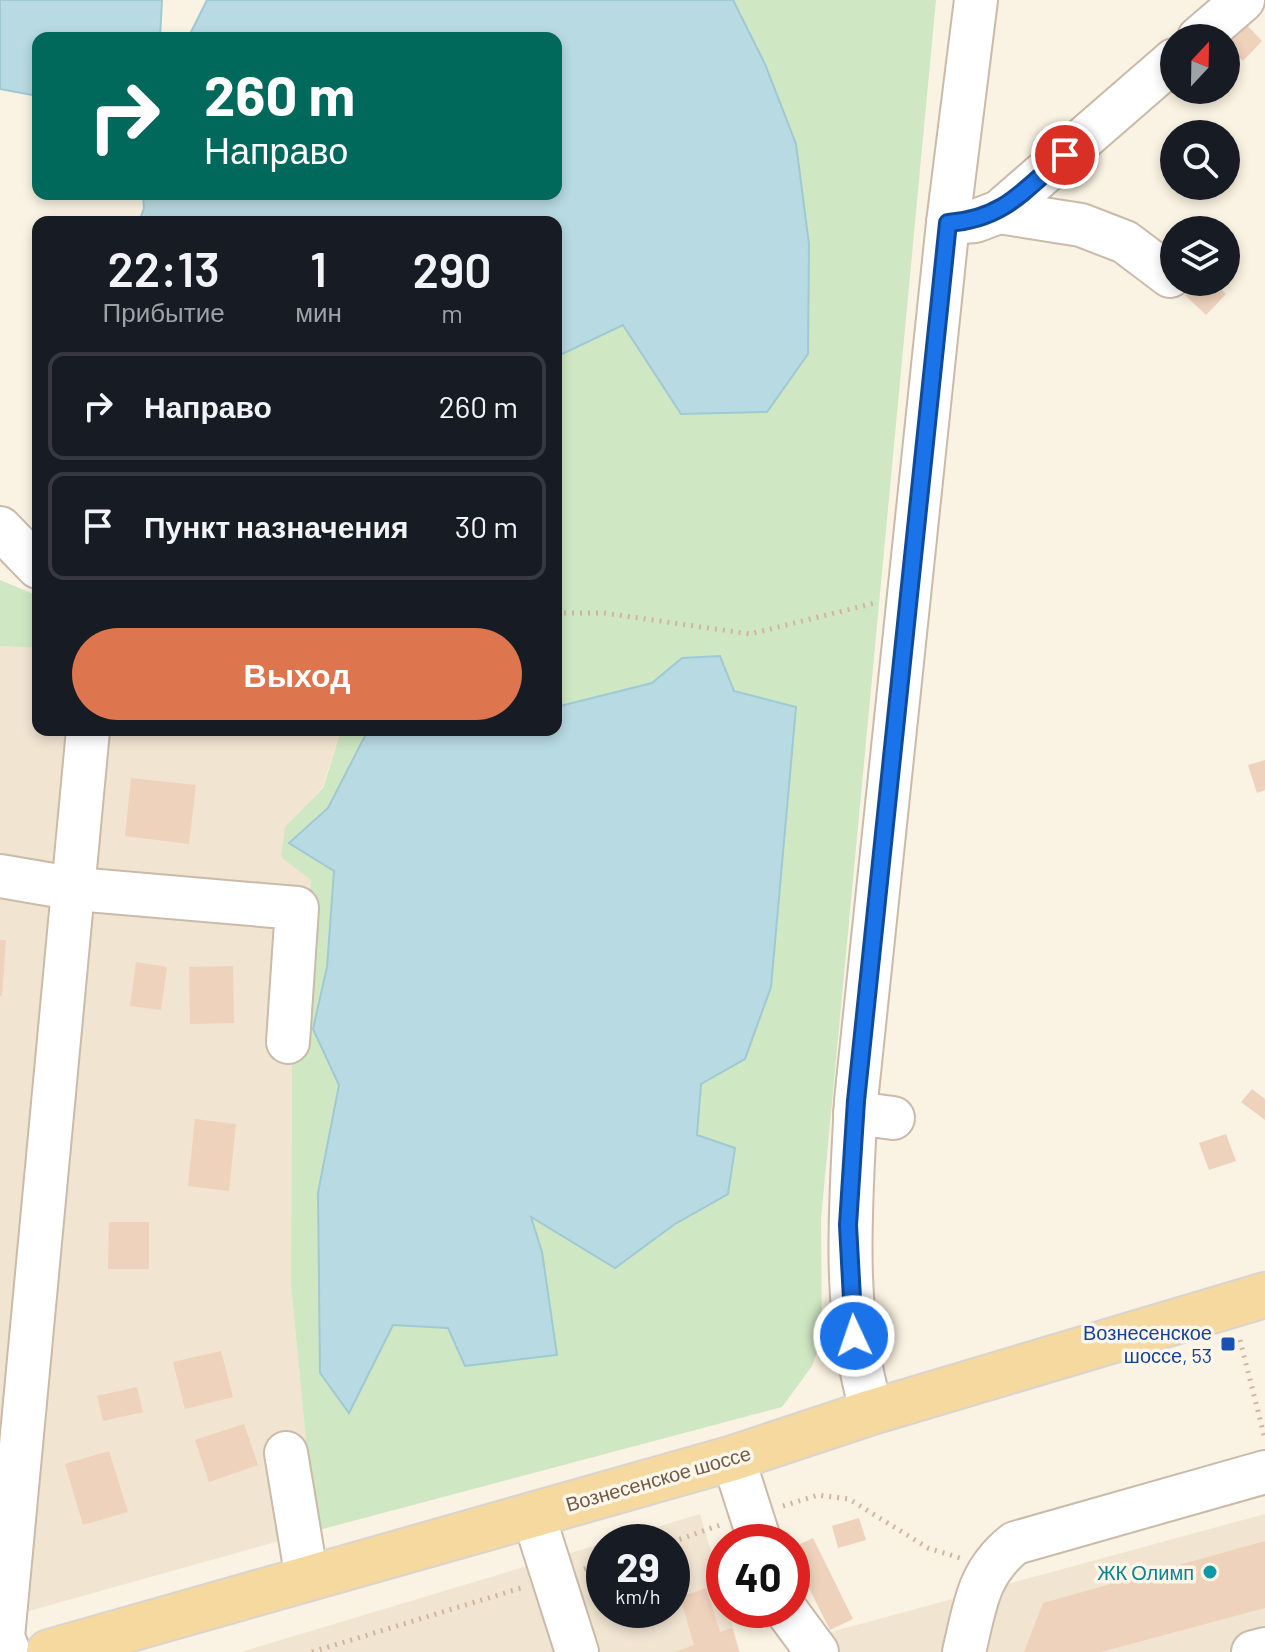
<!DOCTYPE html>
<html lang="ru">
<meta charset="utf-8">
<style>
body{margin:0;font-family:Barlow,sans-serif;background:#20242c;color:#f1f3f6;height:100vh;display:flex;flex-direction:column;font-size:30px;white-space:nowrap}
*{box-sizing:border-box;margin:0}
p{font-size:26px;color:#9ea1a6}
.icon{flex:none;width:44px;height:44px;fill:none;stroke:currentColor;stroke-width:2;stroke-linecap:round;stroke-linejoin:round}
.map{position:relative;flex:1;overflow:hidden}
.sheet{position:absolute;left:32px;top:216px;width:530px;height:520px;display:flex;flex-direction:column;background:#171b24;border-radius:16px;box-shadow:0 4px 12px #0003}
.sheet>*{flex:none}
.hud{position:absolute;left:32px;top:32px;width:530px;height:168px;border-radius:16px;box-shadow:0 4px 12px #0003;background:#00695c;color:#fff;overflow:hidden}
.needle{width:52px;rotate:22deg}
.buttons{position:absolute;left:1160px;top:24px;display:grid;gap:16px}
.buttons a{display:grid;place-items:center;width:80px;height:80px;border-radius:50%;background:#171b24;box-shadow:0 4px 12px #0003;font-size:40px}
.speed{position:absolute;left:586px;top:1524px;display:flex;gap:16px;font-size:40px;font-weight:700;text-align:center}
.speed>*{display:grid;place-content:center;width:104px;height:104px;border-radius:50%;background:#171b24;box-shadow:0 4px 12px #0003;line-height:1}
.speed small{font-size:20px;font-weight:400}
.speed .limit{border:12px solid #d22;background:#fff;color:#111}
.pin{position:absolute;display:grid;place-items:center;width:68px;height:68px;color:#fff;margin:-34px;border:4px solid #fff;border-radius:50%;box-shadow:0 2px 8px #0007}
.me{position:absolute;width:88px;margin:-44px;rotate:357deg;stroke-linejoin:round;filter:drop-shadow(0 0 6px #0008)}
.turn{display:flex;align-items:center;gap:28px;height:168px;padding:0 40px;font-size:36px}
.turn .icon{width:104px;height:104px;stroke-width:2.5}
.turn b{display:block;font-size:56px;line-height:68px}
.eta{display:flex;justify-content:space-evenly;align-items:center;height:136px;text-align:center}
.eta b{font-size:48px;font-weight:600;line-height:56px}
.cta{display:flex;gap:16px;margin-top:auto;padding:16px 40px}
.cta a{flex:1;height:92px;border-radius:48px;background:#dd754f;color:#fff;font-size:32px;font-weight:600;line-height:92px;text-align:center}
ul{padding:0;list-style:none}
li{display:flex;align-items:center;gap:24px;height:108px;margin:0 16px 12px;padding:0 24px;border:4px solid #363941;border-radius:16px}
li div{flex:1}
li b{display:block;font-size:30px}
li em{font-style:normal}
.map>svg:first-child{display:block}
.residential{fill:#f1e4d1}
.green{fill:#cfe7c2}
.water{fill:#b8dae2;stroke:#9fc9d3;stroke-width:2}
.building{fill:#eed2bc}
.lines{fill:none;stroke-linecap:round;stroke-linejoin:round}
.minor-casing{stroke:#cabaaa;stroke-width:46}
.major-casing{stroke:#dad4d0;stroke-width:48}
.path{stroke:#d2b59f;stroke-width:5;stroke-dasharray:2 6;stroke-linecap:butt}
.minor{stroke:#fff;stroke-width:42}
.major{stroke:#f5d99e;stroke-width:44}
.route-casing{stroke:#114b97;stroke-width:20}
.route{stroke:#1a73e8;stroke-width:14}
.transit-dot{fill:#1a4fb4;stroke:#fef6e8;stroke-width:3}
.culture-dot{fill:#0f9aa8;stroke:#fef6e8;stroke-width:3}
.labels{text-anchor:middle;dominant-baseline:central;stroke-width:7;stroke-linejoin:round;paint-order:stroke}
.transit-label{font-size:20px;fill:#164399;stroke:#fef6e8;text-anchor:end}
.street-label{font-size:20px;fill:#705a4a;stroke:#fef6e8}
.culture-label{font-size:20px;fill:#0d838f;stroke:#fef6e8;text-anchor:end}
</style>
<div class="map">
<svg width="1265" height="1652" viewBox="0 0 1265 1652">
<rect width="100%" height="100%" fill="#faf2e2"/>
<g class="residential">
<polygon points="0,646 38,648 38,730 341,730 322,788 286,827 311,879 292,1057 291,1286 315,1531 0,1619"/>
<polygon points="700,1514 724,1597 724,1610 728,1610 740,1652 241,1652 604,1543 604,1610 672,1610 672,1542 608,1542"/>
<polygon points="1265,1514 1265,1652 833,1652 820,1635"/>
</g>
<g class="green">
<polygon points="733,0 936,0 821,1219 822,1340 812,1366 782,1407 315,1531 291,1286 292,1057 311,880 281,857 285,827 323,788 341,730 368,730 328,808 289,843 334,870 327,967 313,1029 339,1085 318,1193 320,1373 349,1412 392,1325 448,1328 542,1252 531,1216 675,1224 728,1194 697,1136 701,1083 771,987 796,708 734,691 682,658 652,683 556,707 556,357 623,325 681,414 765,64"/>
<polygon points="0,580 38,596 38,648 0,646"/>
</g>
<g class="water">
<polygon points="0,0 162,0 160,38 38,38 38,96 0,89"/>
<polygon points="207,0 733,0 765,64 796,144 809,244 808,354 767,412 681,414 623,325 556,357 556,222 139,222 144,208 143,194 556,194 556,38 188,38"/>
<polygon points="720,656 734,691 796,707 771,987 745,1059 701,1084 697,1135 735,1148 728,1194 675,1224 615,1268 531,1217 542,1252 557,1355 465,1366 448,1328 393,1325 349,1413 320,1373 318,1193 339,1085 313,1029 327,967 334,871 289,843 328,808 368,730 556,730 556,707 652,683 682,658"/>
</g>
<g class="building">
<polygon points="1242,20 1262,41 1243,61 1226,45 1226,36"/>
<polygon points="1174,137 1174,159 1163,148"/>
<polygon points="1197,282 1213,282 1226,294 1206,315 1185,295"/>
<polygon points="1265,760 1265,790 1257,793 1248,765"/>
<polygon points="131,778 196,785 189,844 125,836"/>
<polygon points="0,940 6,940 2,996 0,996"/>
<polygon points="136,962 167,967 161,1010 130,1006"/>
<polygon points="233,966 234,1023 190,1024 189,967"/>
<polygon points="1252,1089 1265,1099 1265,1120 1241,1102"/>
<polygon points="195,1119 236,1124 229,1191 188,1186"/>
<polygon points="1226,1134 1236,1161 1209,1170 1199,1143"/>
<polygon points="109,1222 149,1222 149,1269 108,1269"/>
<polygon points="221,1351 233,1397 185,1409 173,1362"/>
<polygon points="137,1387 143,1412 103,1421 97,1396"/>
<polygon points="244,1424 258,1465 209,1482 195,1440"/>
<polygon points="109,1451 128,1512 83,1525 65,1464"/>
<polygon points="859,1518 866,1540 838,1548 832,1526"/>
<polygon points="813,1538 853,1619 830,1630 792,1554 792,1548"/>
<polygon points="1265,1541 1265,1608 1101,1652 1024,1652 1043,1603"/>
<polygon points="706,1588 720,1632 732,1628 739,1652 675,1652 694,1645 680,1597"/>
</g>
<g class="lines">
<g class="minor-casing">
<g id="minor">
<polyline points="1199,38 1243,0"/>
<polyline points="999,212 1081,225 1125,242 1170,276"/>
<polyline points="948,223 975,221 999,212 1174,60"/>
<polyline points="0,528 38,567"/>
<polyline points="0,876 76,889 297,908 288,1042"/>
<polyline points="855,1113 893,1118"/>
<path d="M872,1412C841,1309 851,1206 856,1101L948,223L976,0"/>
<polyline points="286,1453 307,1579"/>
<polyline points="733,1458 760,1542"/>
<polyline points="533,1514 577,1652"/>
<polyline points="786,1610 817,1652"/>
<polyline points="9,1652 3,1637 88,730"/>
<path d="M964,1652C975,1607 977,1573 1015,1543L1265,1472"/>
<polyline points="1253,1652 1265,1649"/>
</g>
</g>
<g class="major-casing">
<polyline id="major" points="49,1652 733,1458 872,1412 1265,1295"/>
</g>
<g class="path">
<polyline points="556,613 604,613 750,634 875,603"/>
<polyline points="1240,1340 1265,1439"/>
<polyline points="783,1506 818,1495 849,1499 928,1548 960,1558"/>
<polyline points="672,1542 720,1525"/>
<polyline points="584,1569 604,1563"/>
<polyline points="312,1652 521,1588"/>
</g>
<use href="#minor" class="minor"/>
<use href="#major" class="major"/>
</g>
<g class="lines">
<g class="route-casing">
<path id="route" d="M854,1336L848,1225L856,1101L948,223C1004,219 1024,190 1065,155"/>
</g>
<use href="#route" class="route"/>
</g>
<rect class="transit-dot" x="1220" y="1336" width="16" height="16" rx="4"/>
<circle class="culture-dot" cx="1210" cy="1572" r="8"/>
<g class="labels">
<g class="transit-label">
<text x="1212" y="1332">Вознесенское<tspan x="1212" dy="23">шоссе, 53</tspan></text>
</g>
<g class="street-label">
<text transform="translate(658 1478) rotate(-16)">Вознесенское шоссе</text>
</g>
<g class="culture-label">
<text x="1194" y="1572">ЖК Олимп</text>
</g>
</g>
</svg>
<div class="buttons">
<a><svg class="needle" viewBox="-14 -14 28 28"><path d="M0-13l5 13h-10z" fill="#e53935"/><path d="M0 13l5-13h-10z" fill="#9ea1a6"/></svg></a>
<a><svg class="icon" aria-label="search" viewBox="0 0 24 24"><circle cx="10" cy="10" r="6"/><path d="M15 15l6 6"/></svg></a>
<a><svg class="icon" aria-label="layers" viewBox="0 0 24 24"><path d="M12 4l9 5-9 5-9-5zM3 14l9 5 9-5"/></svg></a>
</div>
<div class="speed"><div>29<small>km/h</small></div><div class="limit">40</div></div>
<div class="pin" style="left:1065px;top:155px;background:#d93025"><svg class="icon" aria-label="arrive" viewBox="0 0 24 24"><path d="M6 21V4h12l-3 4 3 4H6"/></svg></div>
<svg class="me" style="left:854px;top:1336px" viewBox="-20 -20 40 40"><circle r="17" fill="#1a73e8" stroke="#fff" stroke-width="3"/><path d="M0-11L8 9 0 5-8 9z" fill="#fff"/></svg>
<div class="hud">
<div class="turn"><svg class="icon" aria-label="right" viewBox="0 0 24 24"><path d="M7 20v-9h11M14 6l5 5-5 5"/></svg><div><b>260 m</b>Направо</div></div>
</div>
<section class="sheet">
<div class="eta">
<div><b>22:13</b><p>Прибытие</p></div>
<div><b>1</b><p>мин</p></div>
<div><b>290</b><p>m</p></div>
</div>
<ul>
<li><svg class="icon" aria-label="right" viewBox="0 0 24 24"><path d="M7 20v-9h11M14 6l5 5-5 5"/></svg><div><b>Направо</b></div><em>260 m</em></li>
<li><svg class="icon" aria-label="arrive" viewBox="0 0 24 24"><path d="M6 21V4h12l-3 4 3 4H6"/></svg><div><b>Пункт назначения</b></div><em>30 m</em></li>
</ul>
<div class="cta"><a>Выход</a></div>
</section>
</div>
